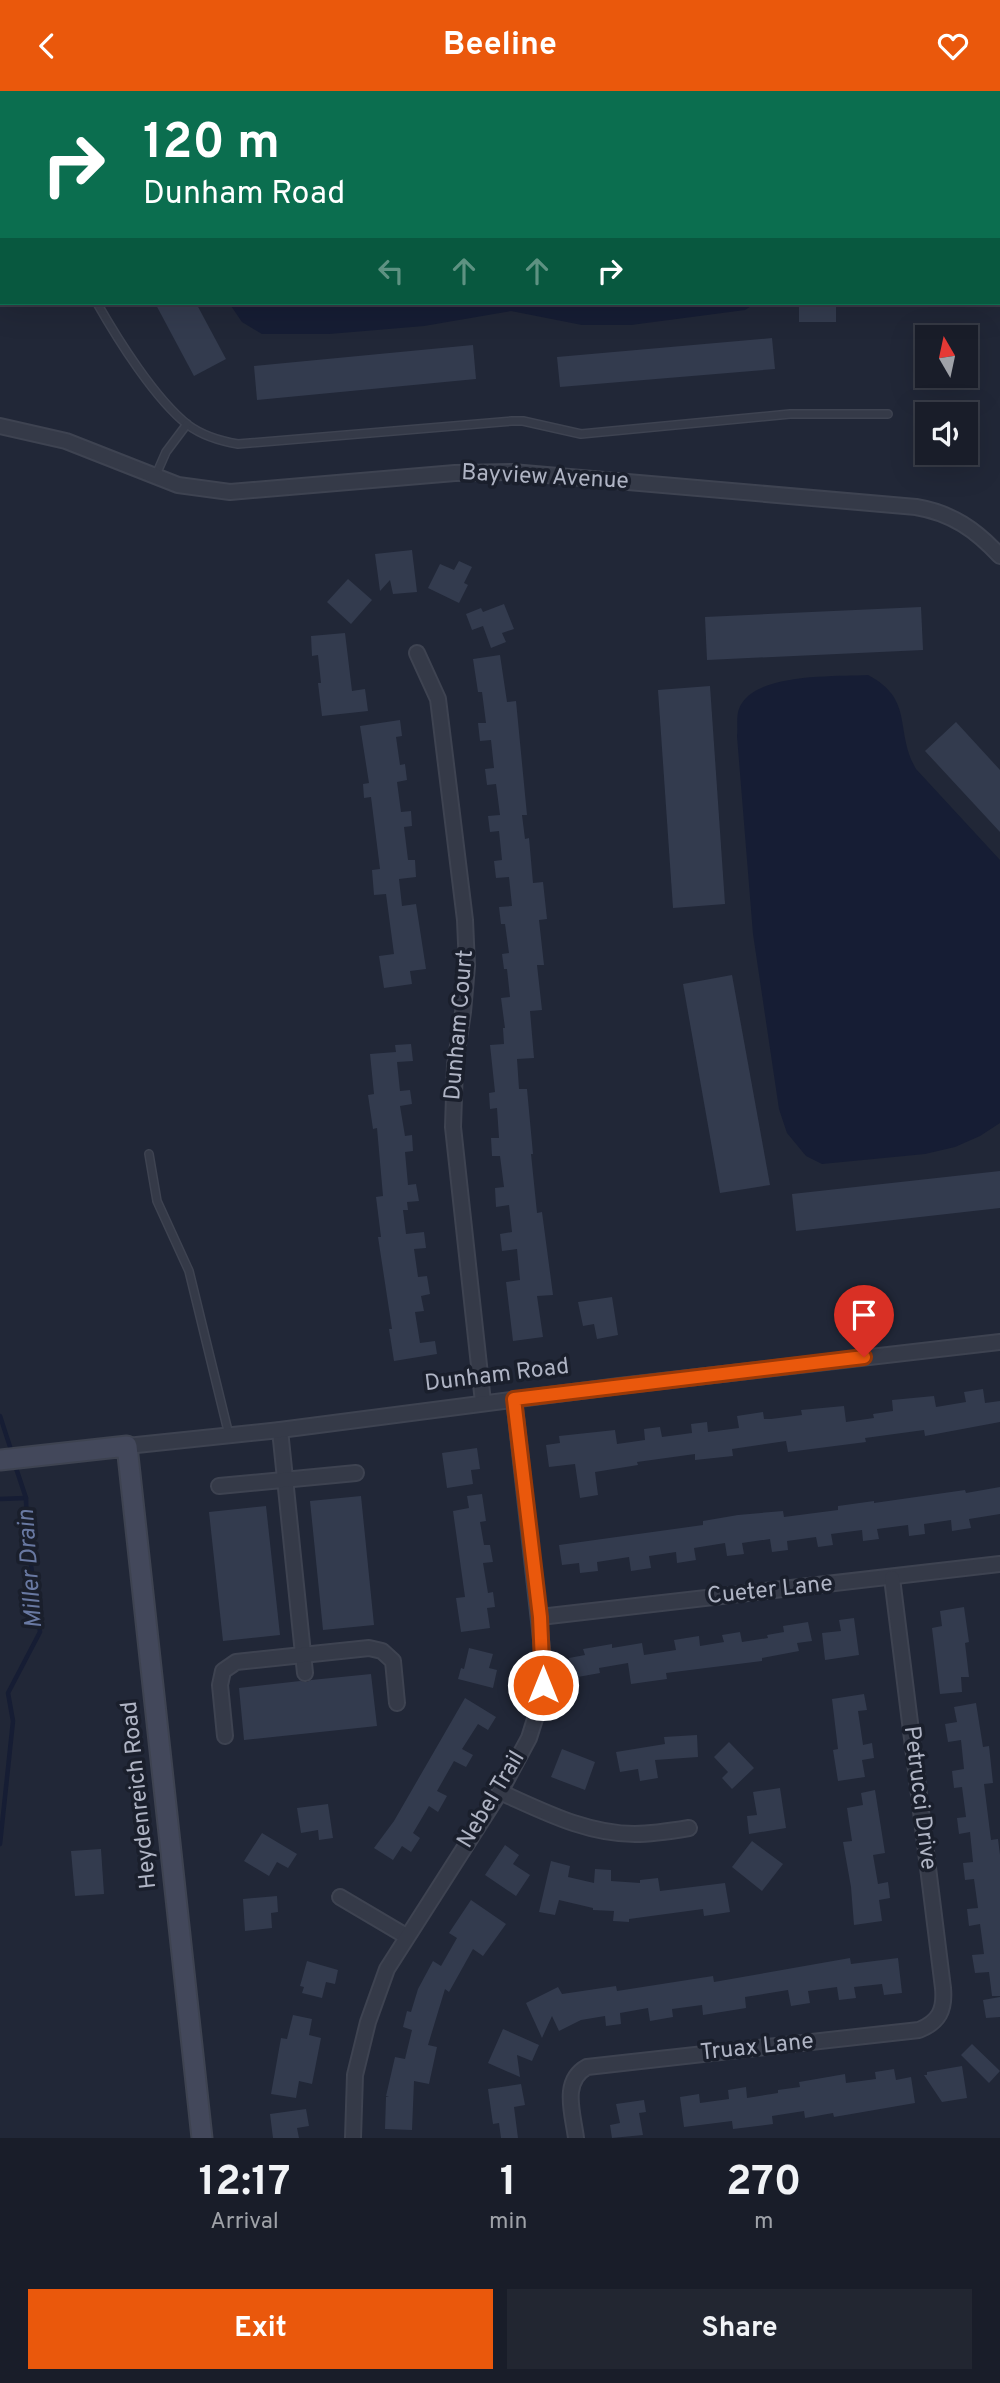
<!DOCTYPE html>
<style>
body{margin:0;font-family:Overpass,sans-serif;background:#222631;color:#f1f3f6;height:100vh;display:flex;flex-direction:column;font-size:26px;white-space:nowrap}
*{box-sizing:border-box;margin:0}
p{font-size:23px;color:#9fa2a8}
.icon{flex:none;width:38px;height:38px;fill:none;stroke:currentColor;stroke-width:2;stroke-linecap:round;stroke-linejoin:round}
.map{position:relative;height:2047px;overflow:hidden}
.side{display:flex;flex-direction:column;background:#191d29;flex:1}
.side>*{flex:none}
.hud{position:absolute;left:0px;top:0px;width:1001px;height:214px;box-shadow:0 7px 28px #0002,0 0 0 2px #373b46;background:#0b6e4f;color:#fff;overflow:hidden}
.needle{width:46px;rotate:351deg}
.tools{position:absolute;left:915px;top:234px;display:grid;gap:14px}
.tools a{display:grid;place-items:center;width:63px;height:63px;border-radius:0px;background:#191d29;box-shadow:0 7px 28px #0002,0 0 0 2px #373b46;font-size:35px}
.pin{position:absolute;display:grid;place-items:center;width:60px;height:60px;color:#fff;margin:-72px -30px;border-radius:50% 50% 50% 0;rotate:-45deg;box-shadow:0 0 7px #0007}
.pin .icon{rotate:45deg}
.me{position:absolute;width:77px;margin:-38px;rotate:0deg;stroke-linejoin:round;filter:drop-shadow(0 0 5px #0008)}
.turn{display:flex;align-items:center;gap:24px;height:147px;padding:0 28px;font-size:32px}
.turn .icon{width:91px;height:91px;stroke-width:2.5}
.turn b{display:block;font-size:49px;line-height:60px}
.lanes{display:flex;align-items:center;height:66px;padding:0 28px;background:#0003;justify-content:center;gap:35px;direction:ltr}
.lanes .off{opacity:.35}
.eta{display:flex;justify-content:space-evenly;align-items:center;height:119px;text-align:center}
.eta b{font-size:42px;font-weight:700;line-height:49px}
.action{display:flex;gap:14px;margin-top:auto;padding:14px 28px}
.action a{flex:1;height:80px;border-radius:0px;background:#ea580c;color:#fff;font-size:28px;font-weight:700;line-height:80px;text-align:center}
.action a+a{background:#222631;color:#f1f3f6}
header{display:flex;justify-content:space-between;align-items:center;height:91px;padding:0 28px;background:#ea580c;color:#fff;font-size:32px;font-weight:700}
.map>svg:first-child{display:block}
.water{fill:#161d34}
.lines{fill:none;stroke-linecap:round;stroke-linejoin:round}
.stream{stroke:#161d34;stroke-width:4.5}
.building{fill:#333b4e}
.lane-casing{stroke:#3e4351;stroke-width:10}
.street-casing{stroke:#3e4351;stroke-width:18}
.secondary-casing{stroke:#3e4351;stroke-width:23}
.lane{stroke:#353a48;stroke-width:7}
.street{stroke:#353a48;stroke-width:14}
.secondary{stroke:#43485b;stroke-width:19}
.route-casing{stroke:#983908;stroke-width:18}
.route{stroke:#ea580c;stroke-width:12}
.labels{text-anchor:middle;dominant-baseline:central;stroke-width:7;stroke-linejoin:round;paint-order:stroke}
.street-label{font-size:23px;fill:#afb4c4;stroke:#1a1f2c}
.water-label{font-size:24px;font-style:italic;fill:#6979a2;stroke:#1a1f2c}
</style>
<header><svg class="icon" aria-label="back" viewBox="0 0 24 24"><path d="M15 5l-7 7 7 7"/></svg>Beeline<svg class="icon" aria-label="heart" viewBox="0 0 24 24"><path d="M12 20l-8-8c-3-5 5-10 8-4 3-6 11-1 8 4z"/></svg></header>
<div class="map">
<svg width="1000" height="2047" viewBox="0 0 1000 2047">
<rect width="100%" height="100%" fill="#212737"/>
<g class="water">
<polygon points="229,212 756,212 745,219 631,234 582,234 511,220 424,235 329,243 262,243 242,231"/>
<path d="M868,584C915,609 894,639 916,678L1000,769V1032L980,1045L955,1056L925,1063L822,1073L806,1065L787,1042L779,1018L753,843L737,645C738,637 736,625 739,618C752,581 836,586 868,584Z"/>
</g>
<g class="lines">
<g class="stream">
<polyline points="0,1325 12,1362"/>
<polyline points="0,1408 26,1407"/>
<polyline points="0,1753 13,1630 8,1602 40,1541 27,1444 26,1407 15,1374"/>
</g>
</g>
<g class="building">
<polygon points="155,212 196,212 226,268 194,285"/>
<rect x="799" y="212" width="37" height="19"/>
<polygon points="772,247 775,278 560,296 557,266"/>
<polygon points="473,254 476,288 257,309 254,275"/>
<polygon points="412,459 417,501 393,503 390,489 380,500 375,463"/>
<polygon points="459,470 472,476 464,492 468,494 459,512 428,497 440,473 454,479"/>
<polygon points="348,488 372,509 351,533 327,511"/>
<polygon points="504,513 514,538 502,542 506,551 491,557 483,535 472,539 466,523 481,517 483,521"/>
<polygon points="921,516 923,559 707,569 705,526"/>
<polygon points="345,542 352,600 365,598 368,620 322,625 318,592 321,592 318,564 312,565 311,545"/>
<polygon points="500,564 507,611 516,610 527,724 522,724 525,748 529,747 533,792 543,791 547,828 539,829 544,874 537,874 542,919 530,920 534,967 517,968 519,998 527,998 533,1063 531,1063 537,1122 542,1121 553,1204 537,1205 543,1246 513,1250 506,1191 520,1189 517,1158 502,1160 500,1143 512,1141 509,1114 496,1116 495,1097 504,1096 500,1065 492,1065 491,1047 499,1047 497,1017 490,1018 489,1002 495,1001 490,954 504,953 503,937 505,937 501,907 510,906 507,878 504,878 502,863 509,862 505,833 501,833 499,816 512,815 509,786 496,787 494,770 502,769 499,740 490,741 488,725 500,724 496,693 487,694 485,678 494,677 491,649 480,650 478,632 486,632 482,601 478,601 473,568"/>
<polygon points="710,595 725,813 673,817 658,599"/>
<polygon points="400,629 402,645 396,646 400,674 405,673 407,689 397,691 401,721 411,720 412,735 404,736 408,769 415,769 416,786 399,788 402,815 416,813 426,878 410,880 412,893 384,897 379,865 394,863 386,803 374,804 372,779 380,778 371,706 364,707 363,693 369,692 360,635"/>
<polygon points="956,631 1000,679 1000,741 925,660"/>
<polygon points="732,884 770,1094 720,1102 683,893"/>
<polygon points="411,953 413,970 397,971 400,1000 410,999 412,1013 400,1015 405,1045 412,1044 413,1060 405,1061 408,1094 416,1093 419,1110 407,1111 408,1119 403,1119 406,1143 424,1141 426,1157 414,1158 418,1186 427,1185 430,1203 421,1205 424,1220 415,1221 420,1252 435,1250 437,1263 394,1270 389,1238 392,1238 378,1146 381,1146 376,1106 383,1105 377,1037 373,1038 368,1004 374,1003 370,963 396,961 395,954"/>
<polygon points="1000,1080 1000,1117 796,1140 792,1103"/>
<polygon points="612,1206 618,1244 597,1248 594,1233 583,1235 578,1211"/>
<polygon points="983,1298 985,1312 1000,1310 1000,1331 925,1345 924,1339 865,1347 866,1351 788,1361 786,1350 732,1358 733,1365 695,1369 695,1363 637,1371 638,1374 595,1381 598,1404 580,1407 575,1373 549,1376 546,1354 560,1352 559,1345 615,1339 617,1353 645,1349 644,1338 660,1336 662,1346 692,1342 691,1333 707,1331 708,1341 739,1337 737,1325 763,1321 764,1328 771,1328 802,1324 801,1319 844,1315 846,1331 874,1327 873,1323 893,1320 892,1309 934,1305 936,1316 966,1311 964,1301"/>
<polygon points="477,1357 480,1378 471,1379 473,1393 447,1397 442,1362"/>
<polygon points="1000,1396 1000,1423 969,1428 971,1437 952,1440 951,1429 924,1433 925,1443 909,1445 908,1434 877,1438 879,1448 863,1450 862,1439 831,1443 833,1454 818,1456 816,1446 787,1450 788,1459 772,1461 770,1448 742,1452 744,1463 727,1465 725,1452 694,1457 696,1469 677,1472 676,1461 649,1465 651,1477 631,1480 629,1466 597,1471 598,1480 580,1482 579,1472 562,1474 559,1454 703,1434 703,1430 738,1424 783,1420 784,1426 838,1419 838,1415 874,1410 874,1412 965,1399 966,1402"/>
<polygon points="482,1403 486,1430 480,1431 484,1454 490,1454 493,1471 483,1472 488,1502 493,1501 495,1516 487,1517 490,1537 461,1541 456,1507 465,1506 453,1420 469,1417 467,1405"/>
<polygon points="361,1405 374,1534 323,1539 310,1410"/>
<polygon points="266,1415 280,1544 223,1550 209,1421"/>
<polygon points="964,1516 969,1551 965,1552 969,1586 961,1586 962,1601 940,1603 932,1537 942,1535 940,1520"/>
<polygon points="854,1527 859,1564 825,1569 822,1542 841,1540 839,1529"/>
<polygon points="808,1531 812,1550 797,1552 799,1560 762,1567 762,1570 666,1582 667,1588 631,1593 628,1572 599,1577 600,1582 572,1587 569,1567 585,1564 583,1558 612,1553 612,1557 642,1552 644,1564 676,1559 674,1549 699,1545 700,1555 724,1551 722,1544 740,1541 742,1551 768,1547 767,1544 784,1541 783,1535"/>
<polygon points="469,1557 493,1563 489,1577 497,1579 493,1597 458,1588 461,1577 464,1578"/>
<polygon points="371,1583 377,1635 244,1649 239,1597 300,1590 307,1591 311,1589"/>
<polygon points="864,1603 867,1619 858,1620 863,1654 872,1652 874,1667 862,1669 865,1686 838,1690 833,1659 838,1658 832,1608"/>
<polygon points="465,1607 496,1626 488,1639 478,1633 462,1658 473,1664 466,1676 454,1670 437,1700 447,1705 438,1721 429,1715 413,1742 420,1747 411,1761 402,1755 393,1769 374,1757 394,1730"/>
<polygon points="976,1612 983,1656 989,1655 993,1692 984,1693 991,1749 998,1748 1000,1764 1000,1905 992,1905 989,1881 975,1882 972,1864 984,1863 980,1833 969,1835 967,1818 978,1817 974,1788 965,1789 963,1772 973,1771 970,1741 959,1743 957,1727 966,1726 962,1696 954,1697 952,1680 964,1678 961,1649 948,1651 945,1633 957,1631 954,1616"/>
<polygon points="697,1644 698,1666 655,1669 658,1687 640,1690 638,1678 620,1681 616,1661 665,1653 664,1646"/>
<polygon points="729,1651 754,1677 732,1698 722,1687 728,1681 714,1666"/>
<polygon points="562,1658 595,1671 585,1699 551,1686"/>
<polygon points="780,1697 786,1737 749,1743 747,1725 757,1724 753,1701"/>
<polygon points="875,1699 885,1762 873,1764 878,1793 888,1791 890,1807 879,1809 882,1830 854,1834 851,1796 843,1751 852,1750 847,1717 863,1714 861,1702"/>
<polygon points="328,1713 333,1747 319,1749 318,1739 301,1742 297,1717"/>
<polygon points="262,1742 297,1763 288,1777 277,1771 269,1785 244,1770"/>
<polygon points="752,1750 783,1773 762,1800 732,1776"/>
<polygon points="505,1754 519,1764 513,1773 530,1784 516,1805 485,1784"/>
<polygon points="101,1758 104,1803 75,1805 71,1760"/>
<polygon points="551,1770 570,1775 568,1786 594,1792 595,1778 611,1779 611,1790 640,1792 640,1789 658,1787 660,1800 725,1792 730,1821 704,1825 703,1818 629,1828 629,1831 613,1830 614,1820 593,1819 593,1817 559,1809 555,1824 539,1821"/>
<polygon points="277,1805 278,1821 271,1822 272,1837 245,1840 243,1808"/>
<polygon points="471,1809 506,1833 483,1865 473,1858 449,1901 445,1898 428,1954 437,1956 429,1993 414,1990 412,2039 385,2038 386,2006 389,2006 386,2005 395,1966 405,1968 412,1939 403,1936 407,1920 411,1921 418,1898 433,1870 441,1875 457,1847 449,1842"/>
<polygon points="850,1867 851,1873 898,1867 902,1902 884,1904 882,1893 854,1896 856,1907 839,1909 837,1896 808,1900 810,1912 791,1915 788,1899 745,1906 746,1917 703,1924 702,1914 672,1918 673,1926 650,1930 648,1917 620,1922 621,1933 606,1935 605,1925 581,1929 559,1940 552,1925 542,1947 526,1912 558,1896 562,1903 616,1895 617,1900 713,1885 714,1891"/>
<polygon points="307,1870 338,1879 335,1893 326,1891 322,1907 302,1902 304,1896 300,1895"/>
<polygon points="1000,1906 1000,1926 986,1927 983,1909"/>
<polygon points="293,1924 312,1928 309,1944 321,1947 312,1993 299,1990 296,2007 271,2003 281,1947 287,1948"/>
<polygon points="503,1938 539,1954 532,1970 517,1964 520,1986 488,1972"/>
<polygon points="972,1953 1000,1980 989,1992 961,1964"/>
<polygon points="962,1975 967,2007 942,2011 924,1984 927,1984 927,1981"/>
<polygon points="894,1978 896,1989 911,1986 915,2012 834,2026 833,2022 805,2027 804,2020 772,2025 773,2033 733,2038 732,2030 684,2036 680,2006 699,2003 700,2012 729,2008 728,1999 746,1996 747,2007 778,2002 778,1999 800,1996 799,1991 828,1986 845,1983 846,1992 876,1988 875,1981"/>
<polygon points="521,1993 525,2014 514,2016 518,2047 501,2047 499,2032 493,2033 488,1998"/>
<polygon points="644,2009 646,2021 639,2022 643,2044 612,2047 610,2034 620,2032 616,2013"/>
<polygon points="306,2018 309,2035 297,2037 299,2047 273,2047 270,2023"/>
</g>
<g class="lines">
<g class="lane-casing">
<g id="lane">
<polyline points="39,0 39,2"/>
<path d="M97,212C118,249 155,308 188,334C203,345 220,350 238,353L512,330H523L581,343L790,323H888"/>
<polyline points="155,386 166,361 187,333"/>
<polyline points="149,1063 157,1110 189,1180 229,1344"/>
</g>
</g>
<g class="street-casing">
<g id="street">
<path d="M0,335L66,350L178,394L230,401L455,382L512,381L916,416C952,422 976,439 1000,465"/>
<polyline points="417,562 438,608 465,829 467,875 463,921 455,974 453,1036 483,1311"/>
<polyline points="280,1339 305,1582"/>
<polyline points="127,1355 280,1339 619,1295 1000,1251"/>
<polyline points="219,1395 356,1382"/>
<polyline points="540,1526 1000,1473"/>
<polyline points="225,1645 220,1594 223,1580 236,1571 369,1557 382,1560 393,1570 397,1612"/>
<path d="M500,1701C543,1720 586,1743 635,1743C653,1743 671,1740 689,1737"/>
<polyline points="340,1806 406,1845"/>
<polyline points="353,2047 355,1984 368,1931 387,1878 500,1701 529,1647 540,1612 543,1566 514,1308"/>
<path d="M576,2047C573,2023 561,1990 587,1976L919,1939C939,1931 945,1919 943,1897L892,1487"/>
</g>
</g>
<g class="secondary-casing">
<polyline id="secondary" points="0,1369 127,1355 202,2047"/>
</g>
<use href="#lane" class="lane"/>
<use href="#street" class="street"/>
<use href="#secondary" class="secondary"/>
</g>
<g class="lines">
<g class="route-casing">
<polyline id="route" points="543,1594 540,1526 514,1308 864,1266"/>
</g>
<use href="#route" class="route"/>
</g>
<g class="labels">
<g class="street-label">
<text transform="translate(545 387) rotate(3)">Bayview Avenue</text>
<text transform="translate(460 934) rotate(-85)">Dunham Court</text>
<text transform="translate(497 1285) rotate(-7)">Dunham Road</text>
<text transform="translate(770 1500) rotate(-6)">Cueter Lane</text>
<text transform="translate(140 1704) rotate(-96)">Heydenreich Road</text>
<text transform="translate(919 1707) rotate(83)">Petrucci Drive</text>
<text transform="translate(492 1709) rotate(-59)">Nebel Trail</text>
<text transform="translate(757 1957) rotate(-6)">Truax Lane</text>
</g>
<g class="water-label">
<text transform="translate(31 1478) rotate(-94)">Miller Drain</text>
</g>
</g>
</svg>
<div class="tools">
<a><svg class="needle" viewBox="-14 -14 28 28"><path d="M0-13l5 13h-10z" fill="#e53935"/><path d="M0 13l5-13h-10z" fill="#9fa2a8"/></svg></a>
<a><svg class="icon" aria-label="sound" viewBox="0 0 24 24"><path d="M4 9h4l5-4v14l-5-4H4zM17 9q2 3 0 6"/></svg></a>
</div>
<div class="pin" style="left:864px;top:1266px;background:#d93025"><svg class="icon" aria-label="arrive" viewBox="0 0 24 24"><path d="M6 21V4h12l-3 4 3 4H6"/></svg></div>
<svg class="me" style="left:543px;top:1594px" viewBox="-20 -20 40 40"><circle r="17" fill="#ea580c" stroke="#fff" stroke-width="3"/><path d="M0-11L8 9 0 5-8 9z" fill="#fff"/></svg>
<div class="hud">
<div class="turn"><svg class="icon" aria-label="right" viewBox="0 0 24 24"><path d="M7 20v-9h11M14 6l5 5-5 5"/></svg><div><b>120 m</b>Dunham Road</div></div>
<div class="lanes"><svg class="icon off" aria-label="left" viewBox="0 0 24 24"><path d="M17 20v-9H6M10 6l-5 5 5 5"/></svg><svg class="icon off" aria-label="ahead" viewBox="0 0 24 24"><path d="M12 20V5M6 11l6-6 6 6"/></svg><svg class="icon off" aria-label="ahead" viewBox="0 0 24 24"><path d="M12 20V5M6 11l6-6 6 6"/></svg><svg class="icon" aria-label="right" viewBox="0 0 24 24"><path d="M7 20v-9h11M14 6l5 5-5 5"/></svg></div>
</div>
</div>
<section class="side">
<div class="eta">
<div><b>12:17</b><p>Arrival</p></div>
<div><b>1</b><p>min</p></div>
<div><b>270</b><p>m</p></div>
</div>
<div class="action"><a>Exit</a><a>Share</a></div>
</section>
